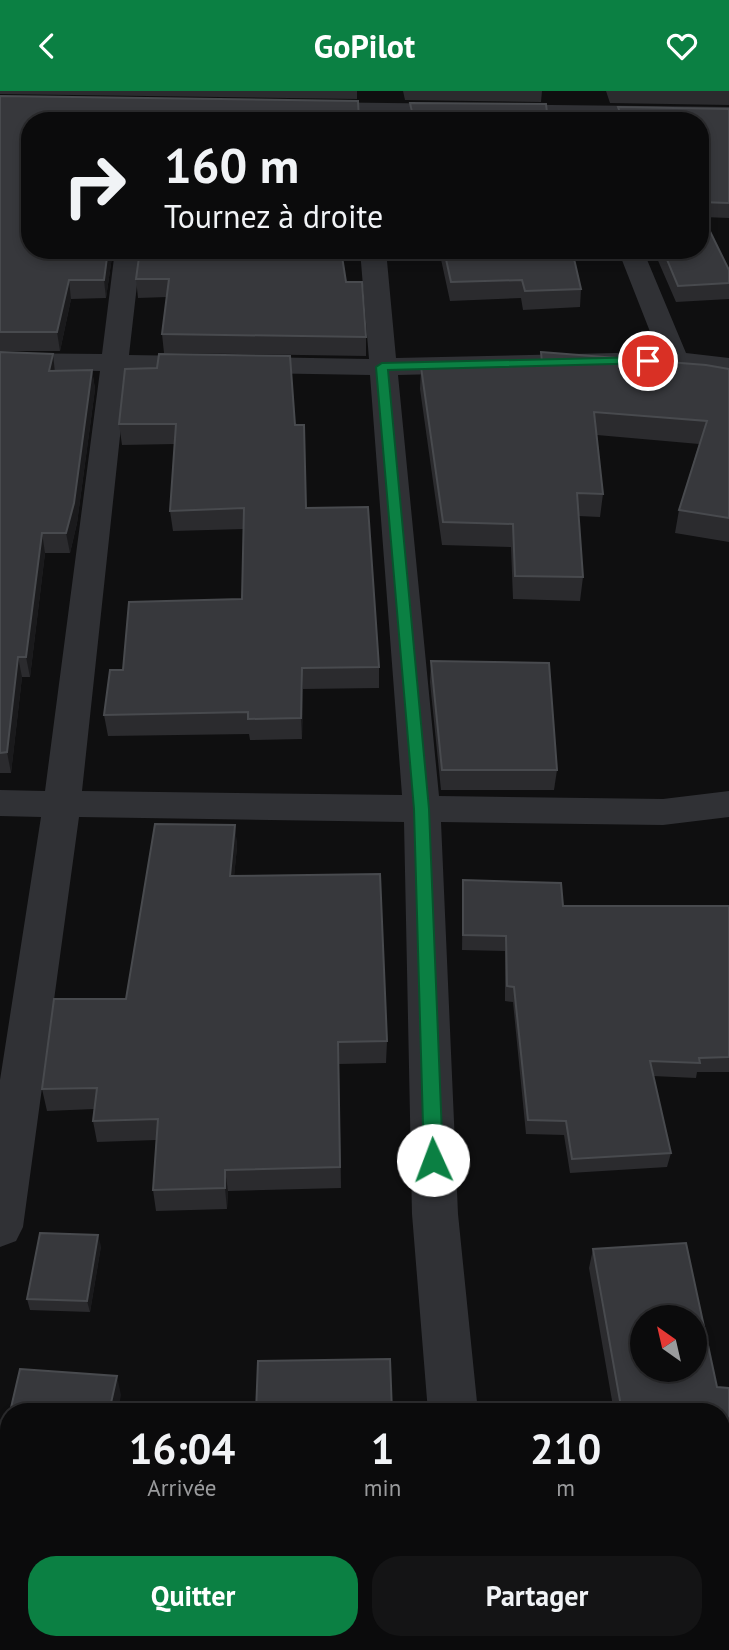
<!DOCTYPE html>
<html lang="fr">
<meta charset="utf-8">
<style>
body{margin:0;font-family:"PT Sans",sans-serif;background:#141415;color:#f1f3f6;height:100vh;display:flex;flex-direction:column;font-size:26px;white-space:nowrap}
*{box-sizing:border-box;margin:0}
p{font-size:23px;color:#9a9b9d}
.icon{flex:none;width:38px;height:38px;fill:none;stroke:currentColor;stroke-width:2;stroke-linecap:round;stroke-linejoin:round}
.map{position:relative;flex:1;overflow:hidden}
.details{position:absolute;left:0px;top:1312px;width:730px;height:247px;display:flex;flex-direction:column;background:#0b0b0c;border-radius:28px 28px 0 0;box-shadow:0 4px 10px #0003,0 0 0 2px #2b2b2d}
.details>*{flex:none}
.top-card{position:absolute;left:21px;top:21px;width:688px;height:147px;border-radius:28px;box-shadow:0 4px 10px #0003,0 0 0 2px #2b2b2d;background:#0b0b0c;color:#f1f3f6;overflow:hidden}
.needle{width:46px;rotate:326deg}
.fabs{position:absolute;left:630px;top:1214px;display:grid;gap:14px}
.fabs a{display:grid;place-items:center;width:77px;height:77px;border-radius:50%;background:#0b0b0c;box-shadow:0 4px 10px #0003,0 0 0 2px #2b2b2d;font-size:35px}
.pin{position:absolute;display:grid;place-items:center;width:60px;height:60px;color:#fff;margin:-30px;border:4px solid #fff;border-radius:50%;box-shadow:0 2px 7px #0007}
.me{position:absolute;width:77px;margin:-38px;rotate:358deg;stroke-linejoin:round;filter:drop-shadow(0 0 5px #0008)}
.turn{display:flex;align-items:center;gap:24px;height:147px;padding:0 28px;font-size:32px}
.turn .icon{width:91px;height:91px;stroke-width:2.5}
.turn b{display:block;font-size:49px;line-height:60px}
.eta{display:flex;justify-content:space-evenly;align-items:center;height:119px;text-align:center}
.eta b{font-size:42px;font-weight:700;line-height:49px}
.primary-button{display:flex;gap:14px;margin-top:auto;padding:14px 28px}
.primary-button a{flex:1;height:80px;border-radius:28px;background:#0b8043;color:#fff;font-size:28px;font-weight:700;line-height:80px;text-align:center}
.primary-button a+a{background:#141415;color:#f1f3f6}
header{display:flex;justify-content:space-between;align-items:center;height:91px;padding:0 28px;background:#0b8043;color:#fff;font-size:32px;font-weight:700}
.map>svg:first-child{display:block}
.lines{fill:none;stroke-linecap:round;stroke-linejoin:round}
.street{fill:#303135;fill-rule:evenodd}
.wall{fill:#2b2b2e}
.shaded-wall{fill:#1a1a1c}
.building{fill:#37383c;stroke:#484a4e;stroke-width:2;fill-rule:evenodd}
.route{fill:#0b8043;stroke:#07532c;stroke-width:2}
</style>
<header><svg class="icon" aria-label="back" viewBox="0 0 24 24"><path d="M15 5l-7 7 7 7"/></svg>GoPilot<svg class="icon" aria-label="heart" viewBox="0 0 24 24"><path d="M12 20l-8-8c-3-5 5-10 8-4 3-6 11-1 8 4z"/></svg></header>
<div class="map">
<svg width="729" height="1559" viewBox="0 0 729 1559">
<rect width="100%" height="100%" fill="#0f0f10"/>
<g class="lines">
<g class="street">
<polygon points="307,11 729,16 729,30 299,23 296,18 299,13"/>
<path d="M115,159H141L129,264L369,268L360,159H386L396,267L658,261L618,159H643L686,262L729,267V283L675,277L398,284L439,705L663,708L729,700V726L663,734L441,731L458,1123L478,1321H428L412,1123L404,731L79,726L23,1136L16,1150L0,1156V989L41,726L0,725V699L45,700L100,280L0,278V262L102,263ZM127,280L370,284L402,704L82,700Z"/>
<polygon points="445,1550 501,1550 502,1559 446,1559"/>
</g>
</g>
<g class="wall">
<polygon points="0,0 357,0 357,8 0,3"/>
<polygon points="403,0 542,0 541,11 405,9"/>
<polygon points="606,0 729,0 729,14 610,12"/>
<polygon points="0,5 30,30 113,159 106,207 71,208 60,260 0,260"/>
<polygon points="410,12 548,30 410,30"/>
<polygon points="618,16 729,18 729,127 703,126 729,179 729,208 676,211 656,165 657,159 700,159 700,30 617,30"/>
<polygon points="140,159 346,191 366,246 366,265 164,262 162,243 167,206 138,207 136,188"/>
<polygon points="439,159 572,159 581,198 580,216 523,219 521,207 450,210"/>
<polygon points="0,261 55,279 92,279 95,298 77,432 70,462 45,462 30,586 22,586 11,682 0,682"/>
<polygon points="541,261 729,278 729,451 675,442 679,419 699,353 597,344 603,403 600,426 578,425 583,486 580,510 513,508 511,456 442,454 420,298 421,276 540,272"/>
<polygon points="125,278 295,334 306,417 379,576 379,597 303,598 302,648 250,649 249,643 108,645 104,624 123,579 242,508 244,438 173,440 170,420 175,353 122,354 119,333"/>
<polygon points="431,570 557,679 554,699 441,699 430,591"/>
<polygon points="235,734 237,756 234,785 387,950 386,972 339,973 341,1097 228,1100 227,1118 156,1120 153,1099 156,1049 97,1051 93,1030 94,1018 47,1020 42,998 126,908"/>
<polygon points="463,789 563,815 729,815 729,981 697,981 696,987 653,985 671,1062 667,1076 570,1082 564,1044 526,1043 513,911 505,910 505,860 462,859"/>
<polygon points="101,1155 90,1221 30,1219 27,1208"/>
<polygon points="593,1158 717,1296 729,1297 729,1495 721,1496 721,1321 614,1321 589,1177"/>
<polygon points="9,1325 9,1366 3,1350"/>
</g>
<g class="shaded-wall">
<polygon points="108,159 113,159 106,207 104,189"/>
<polygon points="69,189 71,208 60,260 57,241"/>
<polygon points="53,263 55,282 49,280"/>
<polygon points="92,279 95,298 77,432 70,462 66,442"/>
<polygon points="42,442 45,462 30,586 26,566"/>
<polygon points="18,566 22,586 11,682 7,661"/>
<polygon points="302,577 303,598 302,648 301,627"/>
<polygon points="235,734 237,756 232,808 230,785"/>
<polygon points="225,1079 228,1100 227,1118 225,1097"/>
<polygon points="98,1144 101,1155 90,1221 87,1210"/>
<polygon points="117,1285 121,1304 118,1321 109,1321"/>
</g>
<g class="building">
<polygon points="0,5 358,10 359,30 30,30 30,159 108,159 104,189 69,189 57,241 0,241"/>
<polygon points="410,12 546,13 548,30 414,30"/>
<polygon points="618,16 729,18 729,112 700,111 700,30 623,30"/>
<polygon points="700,120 729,179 729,192 678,195 663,159 700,159"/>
<polygon points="140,159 341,159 346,191 362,191 366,246 162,243 169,188 136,188"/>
<polygon points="444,159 572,159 581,198 525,200 522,189 451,191"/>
<polygon points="0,261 53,263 49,280 92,279 74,412 66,442 42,442 26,566 18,566 7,661 0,662"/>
<polygon points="541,261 706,274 729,278 729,427 679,419 707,330 594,321 603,403 577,402 583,486 515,485 513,433 443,431 421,276 542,272"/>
<polygon points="159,263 290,265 295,334 304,334 306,417 368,416 379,576 302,577 301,627 248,628 248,621 104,624 110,579 123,579 129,511 242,508 244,417 170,420 176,333 119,333 125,278 157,277"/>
<polygon points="431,570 549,572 557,679 442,679"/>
<polygon points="155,733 235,734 230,785 380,783 387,950 338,951 340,1076 225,1079 225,1097 153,1099 158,1028 93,1030 97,997 42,998 54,908 126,908"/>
<polygon points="463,789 561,792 563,815 729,815 729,966 699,967 700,972 650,970 671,1062 572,1068 566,1030 528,1029 514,896 507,895 506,845 463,844"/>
<polygon points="40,1142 98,1144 87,1210 27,1208"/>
<path d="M686,1152L717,1296L729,1297V1479L721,1480V1321H622L593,1158ZM642,1227H695V1279H642Z"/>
<polygon points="390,1268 392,1321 256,1321 258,1270"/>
<polygon points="20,1278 117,1285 109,1321 10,1321"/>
<polygon points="9,1325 9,1350 3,1350"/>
<polygon points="512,1550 582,1550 583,1559 513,1559"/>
</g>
<polygon class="route" points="648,266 654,270 652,272 388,279 429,718 443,1069 440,1075 433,1077 427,1075 424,1069 414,718 376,276 382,272"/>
</svg>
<div class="fabs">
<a><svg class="needle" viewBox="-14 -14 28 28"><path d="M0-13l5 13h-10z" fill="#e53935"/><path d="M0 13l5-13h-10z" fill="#9a9b9d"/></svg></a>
</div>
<div class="pin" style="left:648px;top:270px;background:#d93025"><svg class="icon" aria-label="arrive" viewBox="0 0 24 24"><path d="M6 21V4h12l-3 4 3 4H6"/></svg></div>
<svg class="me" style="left:433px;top:1069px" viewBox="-20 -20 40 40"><circle r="19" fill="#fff"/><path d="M0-13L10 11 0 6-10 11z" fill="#0b8043"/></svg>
<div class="top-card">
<div class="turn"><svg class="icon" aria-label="right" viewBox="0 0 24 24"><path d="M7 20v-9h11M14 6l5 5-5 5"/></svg><div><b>160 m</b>Tournez à droite</div></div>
</div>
<section class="details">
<div class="eta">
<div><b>16:04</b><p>Arrivée</p></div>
<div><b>1</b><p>min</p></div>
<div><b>210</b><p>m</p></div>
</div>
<div class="primary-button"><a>Quitter</a><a>Partager</a></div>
</section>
</div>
